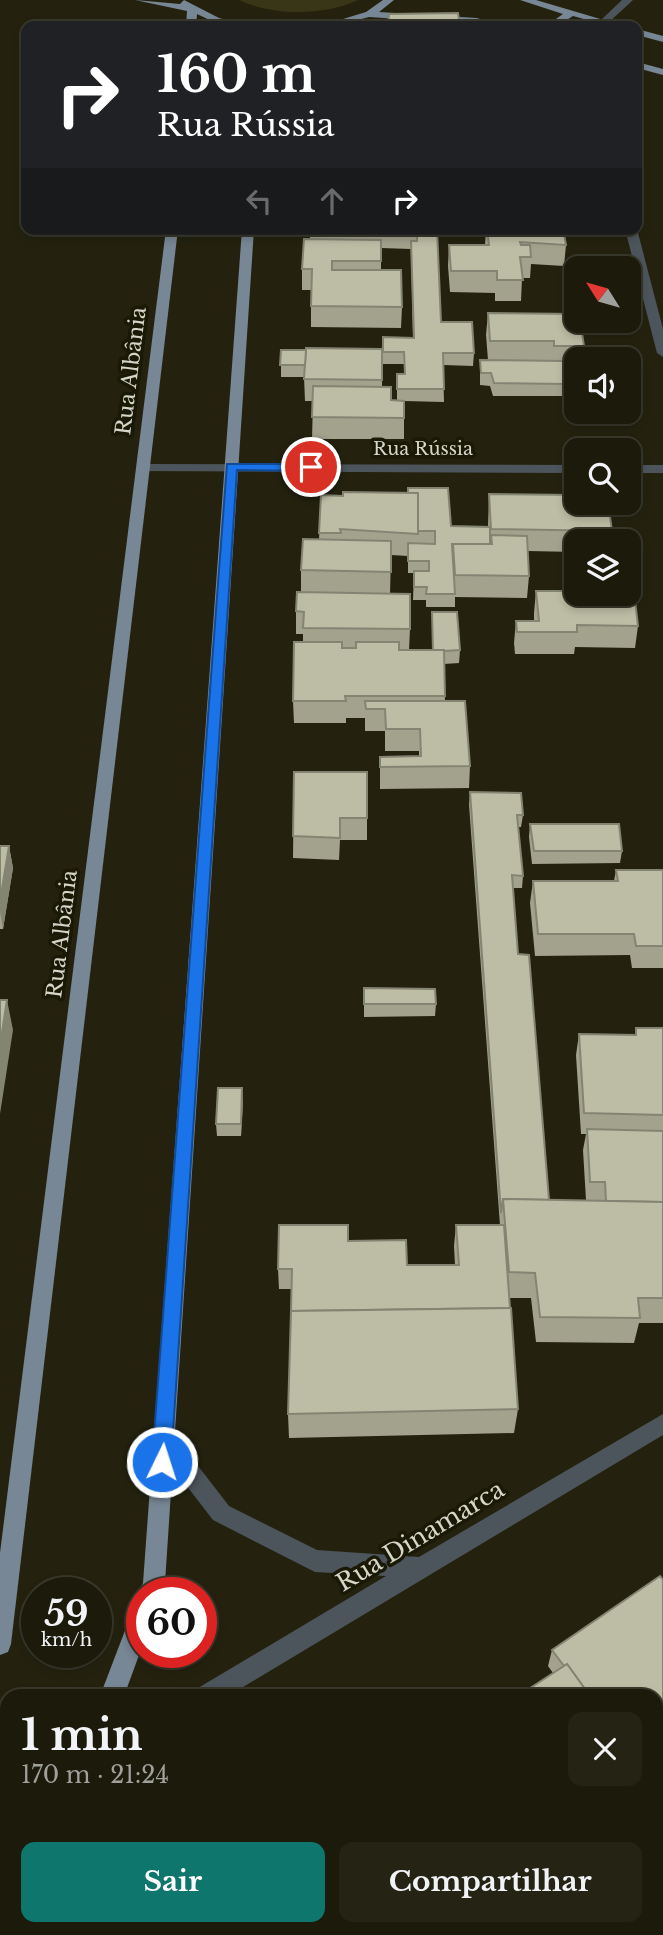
<!DOCTYPE html>
<html lang="pt">
<meta charset="utf-8">
<style>
body{margin:0;font-family:"Libre Baskerville",serif;background:#242314;color:#f1f3f6;height:100vh;display:flex;flex-direction:column;font-size:26px;white-space:nowrap}
*{box-sizing:border-box;margin:0}
p{font-size:23px;color:#a0a19d}
.icon{flex:none;width:38px;height:38px;fill:none;stroke:currentColor;stroke-width:2;stroke-linecap:round;stroke-linejoin:round}
.map{position:relative;flex:1;overflow:hidden}
.drawer{position:absolute;left:0px;top:1689px;width:663px;height:247px;display:flex;flex-direction:column;background:#1b1a0b;border-radius:21px 21px 0 0;box-shadow:0 4px 10px #0003,0 0 0 2px #39382c}
.drawer>*{flex:none}
.top-card{position:absolute;left:21px;top:21px;width:621px;height:214px;border-radius:14px;box-shadow:0 4px 10px #0003,0 0 0 2px #39382c;background:#202124;color:#fff;overflow:hidden}
.needle{width:46px;rotate:307deg}
.controls{position:absolute;left:564px;top:256px;display:grid;gap:14px}
.controls a{display:grid;place-items:center;width:77px;height:77px;border-radius:14px;background:#1b1a0b;box-shadow:0 4px 10px #0003,0 0 0 2px #39382c;font-size:35px}
.speed{position:absolute;left:21px;top:1577px;display:flex;gap:14px;font-size:35px;font-weight:700;text-align:center}
.speed>*{display:grid;place-content:center;width:91px;height:91px;border-radius:50%;background:#1b1a0b;box-shadow:0 4px 10px #0003,0 0 0 2px #39382c;line-height:1}
.speed small{font-size:18px;font-weight:400}
.speed .limit{border:10px solid #d22;background:#fff;color:#111}
.pin{position:absolute;display:grid;place-items:center;width:60px;height:60px;color:#fff;margin:-30px;border:4px solid #fff;border-radius:50%;box-shadow:0 2px 7px #0007}
.me{position:absolute;width:77px;margin:-38px;rotate:4deg;stroke-linejoin:round;filter:drop-shadow(0 0 5px #0008)}
.turn{display:flex;align-items:center;gap:24px;height:147px;padding:0 21px;font-size:32px}
.turn .icon{width:91px;height:91px;stroke-width:2.5}
.turn b{display:block;font-size:49px;line-height:60px}
.lanes{display:flex;align-items:center;height:66px;padding:0 21px;background:#0003;justify-content:center;gap:35px;direction:ltr}
.lanes .off{opacity:.35}
.round{display:grid;place-items:center;flex:none;width:74px;height:74px;border-radius:14px;background:#242314}
.headline{display:flex;align-items:center;justify-content:space-between;height:119px;padding:0 21px}
h1{font-size:42px;font-weight:700;line-height:52px}
.cta{display:flex;gap:14px;margin-top:auto;padding:14px 21px}
.cta a{flex:1;height:80px;border-radius:14px;background:#0f766e;color:#fff;font-size:28px;font-weight:700;line-height:80px;text-align:center}
.cta a+a{background:#242314;color:#f1f3f6}
.map>svg:first-child{display:block}
.green{fill:#383616}
.lines{fill:none;stroke-linecap:round;stroke-linejoin:round}
.minor{fill:#4d555c;fill-rule:evenodd}
.major{fill:#788795;fill-rule:evenodd}
.wall{fill:#a3a28d}
.shaded-wall{fill:#848473}
.building{fill:#bdbca4;stroke:#848473;stroke-width:2}
.route{fill:#1a73e8;stroke:#114b97;stroke-width:2}
.labels{text-anchor:middle;dominant-baseline:central;stroke-width:7;stroke-linejoin:round;paint-order:stroke}
.far-street-label{font-size:18px;fill:#d5d5c9;stroke:#1a1906}
.street-label{font-size:21px;fill:#d5d5c9;stroke:#1a1906}
.near-street-label{font-size:24px;fill:#d5d5c9;stroke:#1a1906}
</style>
<div class="map">
<svg width="663" height="1935" viewBox="0 0 663 1935">
<rect width="100%" height="100%" fill="#24220f"/>
<path class="green" d="M239,0H358C324,16 273,16 239,0Z"/>
<g class="lines">
<g class="minor">
<polygon points="622,0 633,0 607,24 601,24 601,20"/>
<polygon points="625,229 637,229 663,329 663,357 657,353"/>
<polygon points="143,464 576,465 576,473 138,471 138,465"/>
<rect x="628" y="465" width="35" height="8"/>
<polygon points="663,1414 663,1435 228,1696 194,1696 198,1688 386,1576 315,1572 213,1520 155,1445 152,1438 155,1431 163,1428 171,1431 229,1506 317,1550 419,1557"/>
</g>
<g class="major">
<polygon points="135,0 180,4 184,0 219,18 248,26 216,23 197,14 196,26 186,26 187,11"/>
<polygon points="383,0 394,0 379,12 477,18 501,26 369,17 335,26 320,26 366,12"/>
<polygon points="520,0 536,0 624,26 609,26 573,16 557,26 546,26 563,14"/>
<polygon points="637,29 663,36 663,42 637,35"/>
<polygon points="637,62 663,69 663,75 637,68"/>
<polygon points="166,229 178,229 11,1644 8,1652 0,1655 0,1553"/>
<polygon points="242,229 254,229 165,1583 161,1592 142,1592 142,1599 139,1592 143,1583"/>
<polygon points="142,1604 142,1647 124,1696 100,1696 134,1607"/>
<polygon points="7,1854 7,1884 0,1887 0,1857"/>
</g>
</g>
<g class="wall">
<polygon points="310,229 437,229 441,322 474,353 473,366 443,365 444,402 404,401 404,439 312,439 313,401 305,401 304,377 281,377 281,350 382,380 382,387 391,400 397,400 397,374 404,374 404,364 382,364 383,337 413,338 411,249 381,248 381,270 402,307 401,328 311,327 311,290 302,290 302,269 310,239"/>
<polygon points="486,229 563,229 566,245 564,266 531,264 530,278 522,278 521,301 495,301 495,293 450,292 448,266 449,245 485,245"/>
<polygon points="488,313 584,346 583,359 576,359 576,367 564,367 566,384 565,396 493,396 490,386 480,385 480,360 488,360 486,335"/>
<polygon points="489,494 612,531 610,541 576,541 576,552 528,551 529,576 527,598 455,597 455,607 426,607 426,600 413,600 414,573 408,573 408,556 391,555 390,594 410,629 409,650 432,650 432,612 460,650 459,663 444,664 445,701 470,766 469,788 380,789 380,757 419,756 419,751 385,751 385,731 365,731 365,718 346,718 346,723 294,723 293,701 303,642 303,634 296,634 296,611 301,592 301,570 319,540 321,495 451,526 488,527"/>
<polygon points="536,591 638,626 635,648 575,647 574,654 515,654 514,643 516,621 534,621 534,613"/>
<polygon points="294,772 367,818 367,840 340,840 339,860 293,858"/>
<polygon points="470,792 523,815 521,827 518,827 523,876 522,888 513,888 518,954 549,1200 586,1200 583,1150 586,1134 581,1134 576,1055 579,1034 635,1035 636,1028 663,1028 663,1323 639,1323 634,1343 536,1342 531,1298 509,1298 518,1409 514,1433 289,1438 288,1414 292,1289 279,1289 278,1269 348,1241 407,1265 455,1265 454,1246 456,1225 500,1225 469,805"/>
<polygon points="530,824 622,851 620,863 532,864 529,837"/>
<polygon points="0,846 9,846 13,868 3,929 0,929"/>
<polygon points="616,870 663,870 663,968 632,968 630,955 535,956 530,903 533,881 614,881"/>
<polygon points="364,988 436,1004 435,1016 364,1017"/>
<polygon points="243,1100 241,1136 217,1136 216,1124"/>
<polygon points="663,1580 663,1866 656,1871 656,1696 553,1673 548,1666 552,1650"/>
<polygon points="427,1928 518,1928 509,1935 431,1935"/>
<polygon points="527,1928 573,1928 578,1935 531,1935"/>
</g>
<g class="shaded-wall">
<polygon points="9,846 13,868 3,929 0,912 0,901"/>
<polygon points="7,1000 13,1030 0,1114 0,1045"/>
<polygon points="242,1088 243,1100 241,1136 241,1124"/>
<polygon points="663,1854 663,1866 656,1871 656,1859"/>
<polygon points="504,1928 518,1928 509,1935 495,1935"/>
</g>
<g class="building">
<polygon points="458,13 460,26 388,26 389,14"/>
<rect x="310" y="229" width="37" height="3"/>
<polygon points="417,229 437,229 441,322 472,322 474,353 443,353 444,389 397,389 397,374 405,374 404,352 383,352 383,337 414,338 411,241 417,241"/>
<polygon points="487,229 563,229 566,245 520,242 521,245 530,245 531,257 520,257 523,280 497,280 497,271 451,271 449,245 489,245"/>
<polygon points="304,239 381,240 381,261 332,261 332,270 401,270 402,307 311,306 312,269 302,269"/>
<polygon points="488,313 576,314 576,320 580,320 584,346 554,346 554,341 490,341"/>
<polygon points="306,348 382,349 382,380 304,379"/>
<polygon points="281,350 306,350 305,365 280,365"/>
<polygon points="480,360 563,361 566,384 494,383 491,373 481,373"/>
<polygon points="313,386 391,387 391,400 404,401 404,418 312,417"/>
<polygon points="408,488 448,488 451,526 490,527 490,544 452,544 455,594 426,594 427,587 414,587 414,571 429,571 429,561 408,561 408,543 435,544 435,531 418,531 418,493 408,493"/>
<polygon points="343,492 418,493 418,534 340,529 341,533 319,533 321,495 343,496"/>
<polygon points="489,494 576,495 576,502 608,502 612,531 491,529"/>
<polygon points="491,535 527,536 529,576 455,575 453,544 492,544"/>
<polygon points="303,539 391,541 391,572 301,570"/>
<polygon points="536,591 576,591 576,593 628,593 628,592 634,592 638,626 577,625 577,632 517,632 516,621 539,621"/>
<polygon points="297,592 410,594 410,629 303,628 304,612 296,611"/>
<polygon points="432,612 457,612 460,650 444,651 444,650 433,650"/>
<polygon points="294,642 342,642 342,648 356,648 356,642 399,642 399,650 444,650 445,696 345,696 346,701 293,701"/>
<polygon points="365,701 465,701 470,766 380,767 380,757 421,756 420,729 386,729 385,709 366,709"/>
<polygon points="294,772 367,772 367,818 340,818 340,838 293,836"/>
<polygon points="470,792 521,793 523,815 517,815 523,876 512,875 518,954 529,955 549,1200 503,1199 501,1213"/>
<polygon points="530,824 619,824 622,851 534,851"/>
<polygon points="0,846 9,846 0,901"/>
<polygon points="616,870 663,870 663,946 636,946 634,934 538,934 533,881 618,881"/>
<polygon points="364,988 435,989 436,1004 364,1004"/>
<polygon points="0,1000 7,1000 0,1045"/>
<polygon points="636,1028 663,1028 663,1115 584,1113 579,1034 636,1035"/>
<polygon points="218,1088 242,1088 241,1124 216,1124"/>
<polygon points="587,1129 663,1131 663,1202 606,1201 605,1182 590,1182"/>
<polygon points="503,1199 663,1202 663,1298 638,1298 640,1318 540,1317 535,1273 509,1272"/>
<polygon points="279,1225 348,1225 348,1241 406,1240 407,1265 459,1265 456,1225 504,1225 510,1308 291,1311 292,1269 278,1269"/>
<polygon points="511,1308 518,1409 288,1414 291,1311"/>
<polygon points="660,1576 663,1580 663,1795 656,1786 656,1696 590,1696 567,1664 564,1666 552,1650"/>
<polygon points="567,1664 590,1696 518,1696"/>
<polygon points="656,1786 663,1795 663,1854 656,1859"/>
<polygon points="437,1928 504,1928 495,1935 441,1935"/>
<polygon points="539,1928 573,1928 578,1935 543,1935"/>
</g>
<polygon class="route" points="227,464 311,464 317,467 311,471 237,470 171,1462 168,1469 162,1471 155,1469 152,1462"/>
<g class="labels">
<g class="far-street-label">
<text x="423" y="449">Rua Rússia</text>
</g>
<g class="street-label">
<text transform="translate(131 371) rotate(-83)">Rua Albânia</text>
<text transform="translate(62 934) rotate(-83)">Rua Albânia</text>
</g>
<g class="near-street-label">
<text transform="translate(420 1536) rotate(-31)">Rua Dinamarca</text>
</g>
</g>
</svg>
<div class="controls">
<a><svg class="needle" viewBox="-14 -14 28 28"><path d="M0-13l5 13h-10z" fill="#e53935"/><path d="M0 13l5-13h-10z" fill="#a0a19d"/></svg></a>
<a><svg class="icon" aria-label="sound" viewBox="0 0 24 24"><path d="M4 9h4l5-4v14l-5-4H4zM17 9q2 3 0 6"/></svg></a>
<a><svg class="icon" aria-label="search" viewBox="0 0 24 24"><circle cx="10" cy="10" r="6"/><path d="M15 15l6 6"/></svg></a>
<a><svg class="icon" aria-label="layers" viewBox="0 0 24 24"><path d="M12 4l9 5-9 5-9-5zM3 14l9 5 9-5"/></svg></a>
</div>
<div class="speed"><div>59<small>km/h</small></div><div class="limit">60</div></div>
<div class="pin" style="left:311px;top:467px;background:#d93025"><svg class="icon" aria-label="arrive" viewBox="0 0 24 24"><path d="M6 21V4h12l-3 4 3 4H6"/></svg></div>
<svg class="me" style="left:162px;top:1462px" viewBox="-20 -20 40 40"><circle r="17" fill="#1a73e8" stroke="#fff" stroke-width="3"/><path d="M0-11L8 9 0 5-8 9z" fill="#fff"/></svg>
<div class="top-card">
<div class="turn"><svg class="icon" aria-label="right" viewBox="0 0 24 24"><path d="M7 20v-9h11M14 6l5 5-5 5"/></svg><div><b>160 m</b>Rua Rússia</div></div>
<div class="lanes"><svg class="icon off" aria-label="left" viewBox="0 0 24 24"><path d="M17 20v-9H6M10 6l-5 5 5 5"/></svg><svg class="icon off" aria-label="ahead" viewBox="0 0 24 24"><path d="M12 20V5M6 11l6-6 6 6"/></svg><svg class="icon" aria-label="right" viewBox="0 0 24 24"><path d="M7 20v-9h11M14 6l5 5-5 5"/></svg></div>
</div>
<section class="drawer">
<div class="headline"><div><h1>1 min</h1><p>170 m · 21:24</p></div><a class="round"><svg class="icon" aria-label="close" viewBox="0 0 24 24"><path d="M6 6l12 12M18 6L6 18"/></svg></a></div>
<div class="cta"><a>Sair</a><a>Compartilhar</a></div>
</section>
</div>
